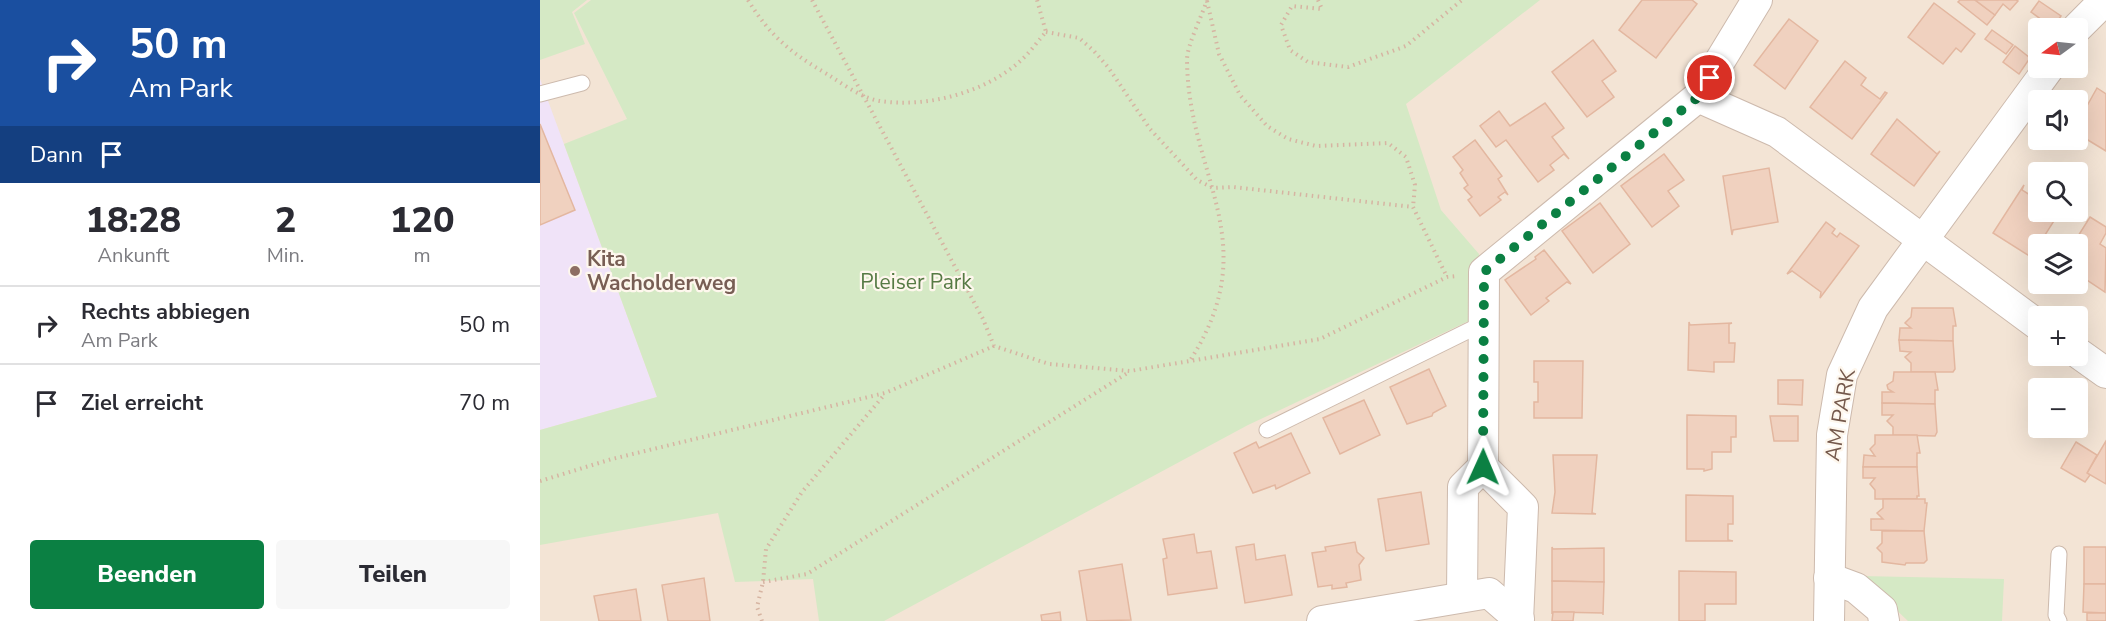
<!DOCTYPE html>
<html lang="de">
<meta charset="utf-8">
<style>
body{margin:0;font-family:"Nunito Sans",sans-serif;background:#f7f7f7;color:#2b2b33;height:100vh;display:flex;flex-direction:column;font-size:22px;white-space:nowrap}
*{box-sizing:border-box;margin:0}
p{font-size:20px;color:#7c7c81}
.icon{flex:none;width:33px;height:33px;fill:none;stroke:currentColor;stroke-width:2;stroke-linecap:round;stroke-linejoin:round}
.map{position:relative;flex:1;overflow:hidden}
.details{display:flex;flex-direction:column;background:#fff;width:540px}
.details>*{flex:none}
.top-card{background:#1a4fa0;color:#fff;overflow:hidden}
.needle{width:39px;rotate:255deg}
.controls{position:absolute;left:1488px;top:18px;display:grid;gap:12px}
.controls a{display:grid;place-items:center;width:60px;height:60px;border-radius:6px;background:#fff;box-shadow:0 6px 24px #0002;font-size:30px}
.pin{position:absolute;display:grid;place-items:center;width:51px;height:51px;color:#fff;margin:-26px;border:3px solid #fff;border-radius:50%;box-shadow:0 2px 6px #0007}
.me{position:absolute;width:66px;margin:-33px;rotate:1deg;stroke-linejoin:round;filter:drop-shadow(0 0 4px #0008)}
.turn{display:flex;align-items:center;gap:21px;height:126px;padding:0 30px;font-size:27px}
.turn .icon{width:78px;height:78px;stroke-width:2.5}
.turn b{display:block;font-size:42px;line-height:51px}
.then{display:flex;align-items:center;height:57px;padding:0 30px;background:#0003;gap:12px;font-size:22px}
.eta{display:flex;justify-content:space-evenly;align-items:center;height:102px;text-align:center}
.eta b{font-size:36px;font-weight:800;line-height:42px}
.primary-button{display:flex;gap:12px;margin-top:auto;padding:12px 30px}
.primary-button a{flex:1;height:69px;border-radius:6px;background:#0b8043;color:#fff;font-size:24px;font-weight:800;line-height:69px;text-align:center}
.primary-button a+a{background:#f7f7f7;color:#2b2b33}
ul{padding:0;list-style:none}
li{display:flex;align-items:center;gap:18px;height:78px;padding:0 30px;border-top:2px solid #e1e1e2}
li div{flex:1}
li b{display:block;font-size:22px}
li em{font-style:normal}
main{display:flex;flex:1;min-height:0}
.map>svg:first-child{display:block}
.residential{fill:#f3e4d5;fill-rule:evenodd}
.education{fill:#f0e3f8}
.green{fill:#d5e9c5}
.building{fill:#f0d1bf;stroke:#e3b7a0;stroke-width:1.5}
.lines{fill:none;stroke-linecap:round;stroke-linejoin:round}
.lane-casing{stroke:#cdbaad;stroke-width:17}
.street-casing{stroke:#cdbaad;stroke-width:32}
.path{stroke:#d6b4a2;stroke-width:4;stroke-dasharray:1.5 4.5;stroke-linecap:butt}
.lane{stroke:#fff;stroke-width:15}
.street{stroke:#fff;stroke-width:30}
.route{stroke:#0b8043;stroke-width:10;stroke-dasharray:0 18}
.education-dot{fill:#8d6e63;stroke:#fef7ed;stroke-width:2}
.labels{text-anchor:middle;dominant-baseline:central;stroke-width:4.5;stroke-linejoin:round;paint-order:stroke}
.education-label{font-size:21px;font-weight:bold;fill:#785e54;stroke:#fef7ed;text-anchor:start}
.park-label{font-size:21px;fill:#567a44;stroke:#fef7ed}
.street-label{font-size:21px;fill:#75594c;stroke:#fef7ed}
</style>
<main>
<section class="details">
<div class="top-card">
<div class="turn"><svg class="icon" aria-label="right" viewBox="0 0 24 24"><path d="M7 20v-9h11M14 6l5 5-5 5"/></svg><div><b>50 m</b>Am Park</div></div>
<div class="then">Dann<svg class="icon" aria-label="arrive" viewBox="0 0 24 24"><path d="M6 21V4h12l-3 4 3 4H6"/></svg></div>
</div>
<div class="eta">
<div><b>18:28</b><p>Ankunft</p></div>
<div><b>2</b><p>Min.</p></div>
<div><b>120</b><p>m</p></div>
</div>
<ul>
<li><svg class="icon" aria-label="right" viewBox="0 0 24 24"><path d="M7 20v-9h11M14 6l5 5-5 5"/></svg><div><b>Rechts abbiegen</b><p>Am Park</p></div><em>50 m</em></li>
<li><svg class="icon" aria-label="arrive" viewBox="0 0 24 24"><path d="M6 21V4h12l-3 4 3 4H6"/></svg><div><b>Ziel erreicht</b></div><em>70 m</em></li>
</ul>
<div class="primary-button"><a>Beenden</a><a>Teilen</a></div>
</section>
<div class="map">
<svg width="1566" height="621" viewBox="0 0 1566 621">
<rect width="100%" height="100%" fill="#fcf3e7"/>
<path class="residential" d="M0,0H1566V621H0ZM1498,28H1538V68H1498ZM1498,100H1538V140H1498ZM1498,172H1538V212H1498ZM1498,244H1538V284H1498ZM1498,316H1538V356H1498ZM1498,388H1538V428H1498Z"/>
<polygon class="education" points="0,79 117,397 0,430"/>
<g class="green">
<polygon points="0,0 47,0 32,12 45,44 0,60"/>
<polygon points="51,0 1000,0 866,104 901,210 939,254 935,318 708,425 344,621 279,621 273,579 195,582 178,513 0,545 0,430 117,397 24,144 87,119 34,13"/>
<polygon points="1321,576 1464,579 1462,621 1368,621"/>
</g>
<g class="building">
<polygon points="1102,0 1152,0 1157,4 1116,58 1079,30"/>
<polygon points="1420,0 1435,0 1455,15 1447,25 1418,2"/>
<polygon points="1435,0 1476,0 1478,1 1470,10 1463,4 1455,15"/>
<polygon points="1499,1 1521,16 1513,28 1491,12"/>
<polygon points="1394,3 1435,34 1421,52 1416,48 1403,64 1368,37"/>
<polygon points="1249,19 1278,41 1245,89 1214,65"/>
<polygon points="1452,30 1473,45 1466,54 1445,39"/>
<polygon points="1053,40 1076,71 1062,81 1074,97 1047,117 1012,72"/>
<polygon points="1475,46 1490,58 1479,74 1463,62"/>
<polygon points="1305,61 1326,78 1321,85 1340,99 1345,92 1347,93 1312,139 1270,107"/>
<polygon points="1557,88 1566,94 1566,151 1538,134 1538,122"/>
<polygon points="1005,103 1024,128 1012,137 1029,159 1024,154 1010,165 1014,170 998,182 966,140 956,147 940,126 959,111 970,126"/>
<polygon points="1357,119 1397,154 1400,151 1374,186 1331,154"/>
<polygon points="0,124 35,210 0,225"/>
<polygon points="935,140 962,176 958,179 968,195 965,192 958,197 961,200 940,216 928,200 932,197 924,188 928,185 920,173 923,170 913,157"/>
<polygon points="1124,154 1144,180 1128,191 1139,206 1112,227 1081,186"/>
<polygon points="1229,168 1238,222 1193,230 1192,235 1183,176"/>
<polygon points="1484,185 1482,190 1498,200 1498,212 1519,213 1491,257 1453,233"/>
<polygon points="1060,203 1090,244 1053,273 1022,231"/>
<polygon points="1550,217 1566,227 1566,233 1560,244 1566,248 1565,292 1538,274 1538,244 1533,244"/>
<polygon points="1286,222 1295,229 1292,233 1297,237 1300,233 1319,246 1280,298 1281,292 1252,271 1247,274"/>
<polygon points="1004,250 1031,284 1027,282 1006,298 1009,301 991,315 965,280 996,259 995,257"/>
<polygon points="1372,308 1413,308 1416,326 1413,326 1413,341 1359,340 1360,328 1371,328 1365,323 1371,317"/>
<polygon points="1149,322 1150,325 1192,323 1189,324 1189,343 1195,343 1194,362 1174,362 1174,372 1148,370"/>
<polygon points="1359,340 1413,341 1415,369 1413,372 1371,372 1371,363 1365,357 1371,352 1360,351"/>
<polygon points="994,361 1043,361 1042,418 994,418 994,402 998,402 998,382 994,382"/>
<polygon points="889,369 906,406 893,413 892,416 867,424 850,387"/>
<polygon points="1354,372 1395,372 1398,390 1395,390 1395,404 1342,403 1342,392 1353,392 1348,389 1347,385 1353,381"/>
<polygon points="1238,380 1263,380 1262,405 1238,404"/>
<polygon points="824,400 840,435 800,454 783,418"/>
<polygon points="1342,403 1395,404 1397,432 1395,436 1353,435 1353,427 1347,421 1353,415 1342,415"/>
<polygon points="1147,415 1196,416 1196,437 1191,437 1191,452 1172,452 1172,469 1164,471 1164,469 1147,469"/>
<polygon points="1230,416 1258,416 1258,441 1234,441"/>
<polygon points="751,433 770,473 736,489 735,485 713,493 694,453 716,442 719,448"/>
<polygon points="1335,435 1377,435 1380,453 1377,453 1377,467 1323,467 1324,455 1335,456 1330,449 1335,444"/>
<polygon points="1566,441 1566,484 1547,473"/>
<polygon points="1536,442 1557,455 1547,473 1550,475 1545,482 1521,468"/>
<polygon points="1013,455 1057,455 1052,513 1056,514 1012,513 1015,492"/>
<polygon points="1323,467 1377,467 1379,496 1377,496 1377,499 1335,499 1335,490 1330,484 1335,478 1323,478"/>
<polygon points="881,492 889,544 846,551 838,499"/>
<polygon points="1146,495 1193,496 1193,524 1188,524 1188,540 1193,541 1146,541"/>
<polygon points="1343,499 1385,499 1385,503 1387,503 1384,531 1331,530 1331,519 1343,519 1337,513 1343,508"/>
<polygon points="1342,531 1384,531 1387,560 1384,563 1366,563 1365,565 1342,562 1342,553 1337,548 1342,543"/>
<polygon points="654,534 657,553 671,551 677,588 628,595 623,559 627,558 623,539"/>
<polygon points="815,542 817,552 824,558 819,565 821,580 806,583 807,587 792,589 792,585 778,587 772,553 786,551 785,547"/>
<polygon points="714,544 716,560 745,555 752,595 705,603 696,547"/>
<polygon points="1012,547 1013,549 1064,548 1064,582 1012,581"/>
<rect x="1544" y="547" width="22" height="37"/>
<polygon points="582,564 591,620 547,621 539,571"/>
<polygon points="1139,571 1196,572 1196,604 1165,604 1165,621 1139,621"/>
<polygon points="164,578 170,621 128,621 122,585"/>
<polygon points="1012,581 1064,582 1063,615 1063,613 1013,612 1012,614"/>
<polygon points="1544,584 1566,584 1566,613 1543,612"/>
<polygon points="96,589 101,621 59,621 54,596"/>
<polygon points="520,612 521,621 502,621 501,615"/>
<polygon points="1013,612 1034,612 1033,621 1012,621"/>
<rect x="1547" y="613" width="19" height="8"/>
</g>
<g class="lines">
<g class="lane-casing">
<g id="lane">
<polyline points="0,94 42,83"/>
<polyline points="727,430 946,322"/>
<polyline points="1519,621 1516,615 1519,554"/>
</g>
</g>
<g class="street-casing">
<g id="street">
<polyline points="1537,28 1565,0"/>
<polyline points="1158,97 1237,132 1498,325"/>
<polyline points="1538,353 1566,373"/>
<polyline points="943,467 983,507 978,621"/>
<polyline points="1289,578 1316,588 1342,610 1344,621"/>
<polyline points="922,597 923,487 943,467 944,272 1158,97 1217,0"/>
<polyline points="782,621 949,593 979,619"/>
<polyline points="1289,621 1292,435 1302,375 1333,308 1509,68"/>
</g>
</g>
<g class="path">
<path d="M208,0C230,36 251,53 287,74C303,84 321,98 340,101C386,108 443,93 478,63C489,54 497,42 506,32L497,0"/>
<polyline points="272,0 443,319 454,346 509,364 590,371 780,339 907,277 917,276"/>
<polyline points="778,0 782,9 752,6 741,25 750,50 768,62 808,67 866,46 922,0"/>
<polyline points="667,1 679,54 700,95 727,126 748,139 776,146 848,143 866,157 875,185 873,207"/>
<polyline points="506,32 539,38 554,51 568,67 610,129 657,180 673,188 693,187 873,207 907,277"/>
<path d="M651,359C726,241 648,177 647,60C647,45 662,16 667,0"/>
<polyline points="0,481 72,459 345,393 454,346"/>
<polyline points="223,582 267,574 589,372"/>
<polyline points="222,621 217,607 223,582 226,549 262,492 345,394"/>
</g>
<use href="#lane" class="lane"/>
<use href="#street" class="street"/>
</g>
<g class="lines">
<polyline class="route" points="943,467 944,272 1158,97 1170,78"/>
</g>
<circle class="education-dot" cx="35" cy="271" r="6"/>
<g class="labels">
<g class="education-label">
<text x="47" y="259">Kita<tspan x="47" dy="24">Wacholderweg</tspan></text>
</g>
<g class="park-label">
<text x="376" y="282">Pleiser Park</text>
</g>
<g class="street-label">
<text transform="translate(1300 415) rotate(-80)">AM PARK</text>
</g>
</g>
</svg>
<div class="controls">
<a><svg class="needle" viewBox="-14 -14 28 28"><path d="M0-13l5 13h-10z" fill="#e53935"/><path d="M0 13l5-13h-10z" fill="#7c7c81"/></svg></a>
<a><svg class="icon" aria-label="sound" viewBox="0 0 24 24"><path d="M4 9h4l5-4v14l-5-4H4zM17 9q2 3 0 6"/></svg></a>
<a><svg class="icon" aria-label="search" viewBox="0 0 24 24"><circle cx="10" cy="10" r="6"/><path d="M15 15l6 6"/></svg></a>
<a><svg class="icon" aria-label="layers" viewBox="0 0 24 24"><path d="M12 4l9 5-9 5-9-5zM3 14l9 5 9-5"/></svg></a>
<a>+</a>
<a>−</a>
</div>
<div class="pin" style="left:1170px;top:78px;background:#d93025"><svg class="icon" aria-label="arrive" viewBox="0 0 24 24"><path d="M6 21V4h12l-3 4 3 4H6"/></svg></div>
<svg class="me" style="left:943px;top:467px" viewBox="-20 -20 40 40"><path d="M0-17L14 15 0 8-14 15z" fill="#0b8043" stroke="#fff" stroke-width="4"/></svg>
</div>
</main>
